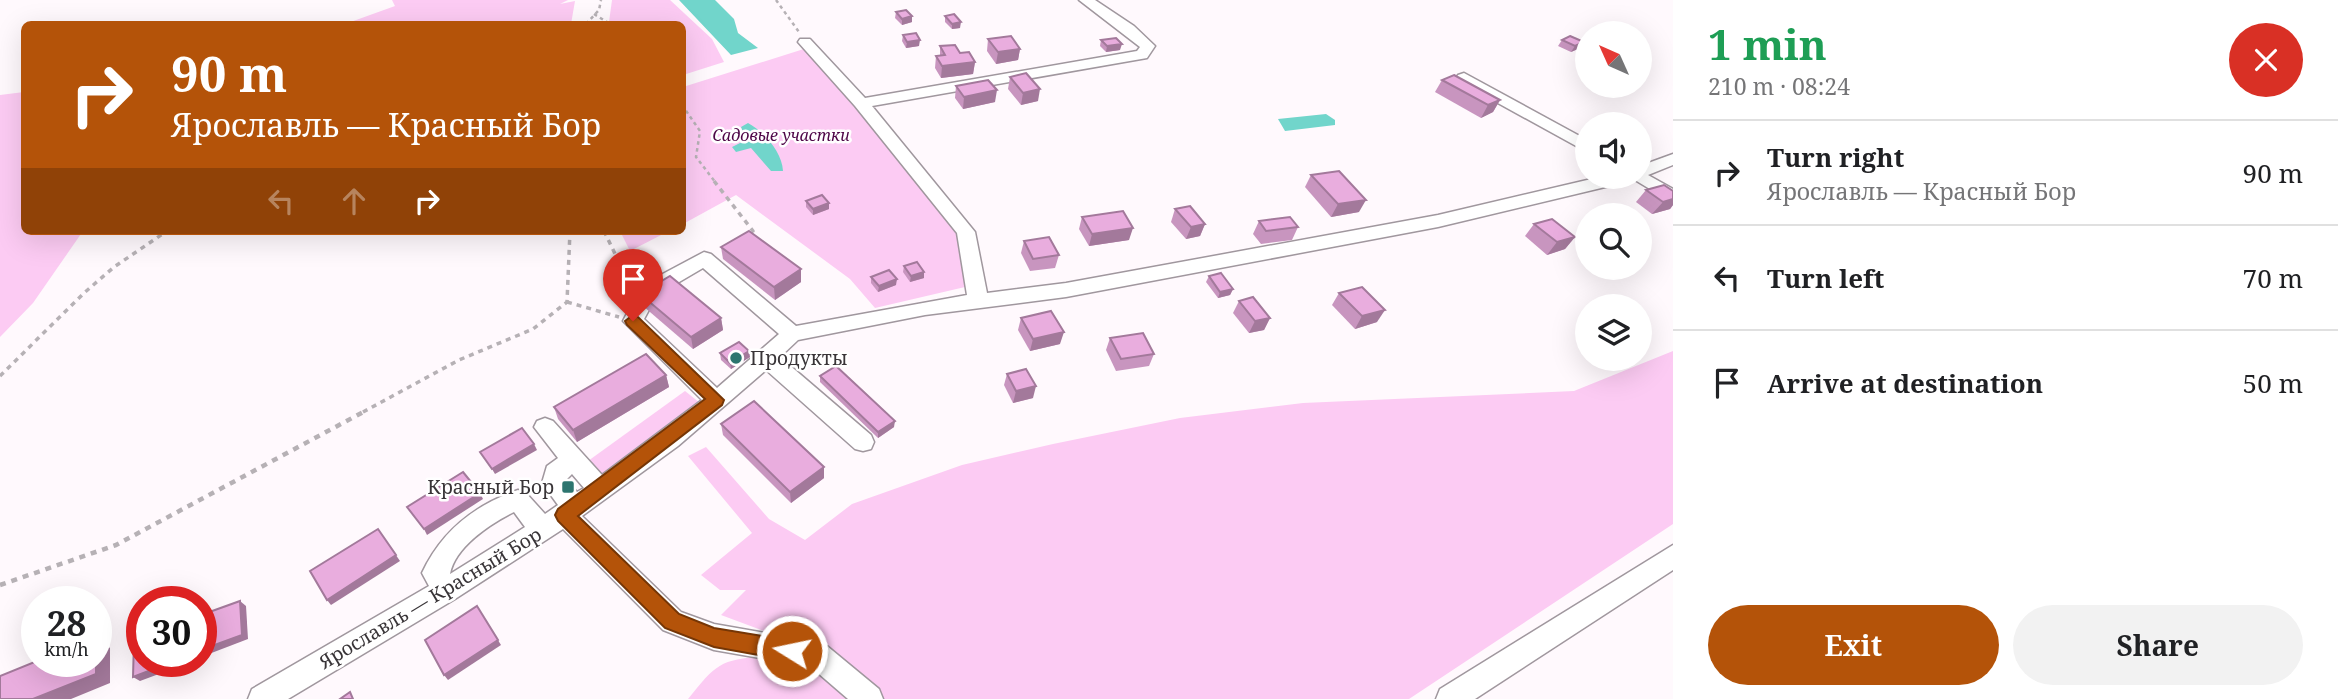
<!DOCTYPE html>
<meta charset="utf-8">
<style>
body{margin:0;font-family:"Noto Serif",serif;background:#f2f2f2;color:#202124;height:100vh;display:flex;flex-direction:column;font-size:26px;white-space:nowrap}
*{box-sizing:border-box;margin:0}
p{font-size:23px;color:#757577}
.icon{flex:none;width:38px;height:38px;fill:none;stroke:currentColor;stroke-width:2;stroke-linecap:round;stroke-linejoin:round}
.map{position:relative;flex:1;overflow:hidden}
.details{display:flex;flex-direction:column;background:#fff;width:665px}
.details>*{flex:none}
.top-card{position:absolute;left:21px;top:21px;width:665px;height:214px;border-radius:10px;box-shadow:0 7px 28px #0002;background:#b45309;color:#fff;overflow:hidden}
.needle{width:46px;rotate:315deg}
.controls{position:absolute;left:1575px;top:21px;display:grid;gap:14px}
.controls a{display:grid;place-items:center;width:77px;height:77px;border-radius:50%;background:#fff;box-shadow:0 7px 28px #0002;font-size:35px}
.speed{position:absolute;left:21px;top:586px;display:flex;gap:14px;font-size:35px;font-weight:700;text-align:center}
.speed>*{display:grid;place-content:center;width:91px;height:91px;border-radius:50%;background:#fff;box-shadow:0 7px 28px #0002;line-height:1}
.speed small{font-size:18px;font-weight:400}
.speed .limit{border:10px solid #d22;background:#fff;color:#111}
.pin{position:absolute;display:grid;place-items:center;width:60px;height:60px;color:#fff;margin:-72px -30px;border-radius:50% 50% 50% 0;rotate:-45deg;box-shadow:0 0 7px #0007}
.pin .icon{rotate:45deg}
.me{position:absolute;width:77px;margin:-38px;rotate:280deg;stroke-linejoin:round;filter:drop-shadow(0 0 5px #0008)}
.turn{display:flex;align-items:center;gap:24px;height:147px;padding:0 35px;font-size:32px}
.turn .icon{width:91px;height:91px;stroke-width:2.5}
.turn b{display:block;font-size:49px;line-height:60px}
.lanes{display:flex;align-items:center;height:66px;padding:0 35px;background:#0003;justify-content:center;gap:35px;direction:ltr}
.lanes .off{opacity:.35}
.round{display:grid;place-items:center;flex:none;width:74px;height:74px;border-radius:37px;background:#f2f2f2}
.head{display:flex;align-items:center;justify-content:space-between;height:119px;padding:0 35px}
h1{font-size:42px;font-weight:700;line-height:52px;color:#1e9e55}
.primary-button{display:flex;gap:14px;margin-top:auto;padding:14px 35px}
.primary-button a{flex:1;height:80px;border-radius:42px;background:#b45309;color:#fff;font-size:28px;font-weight:700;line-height:80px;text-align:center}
.primary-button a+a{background:#f2f2f2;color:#202124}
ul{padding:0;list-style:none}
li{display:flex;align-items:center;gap:21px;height:105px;padding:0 35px;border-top:2px solid #e0e0e0}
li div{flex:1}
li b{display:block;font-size:26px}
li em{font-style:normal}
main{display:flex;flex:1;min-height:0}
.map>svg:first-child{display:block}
.green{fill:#fccbf3}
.water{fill:#71d5cb}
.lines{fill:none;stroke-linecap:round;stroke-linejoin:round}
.minor-casing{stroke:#a0979e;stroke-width:3}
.path-far2{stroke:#b6b1b5;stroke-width:2.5;stroke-dasharray:3.5 3.5;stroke-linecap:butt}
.path-far1{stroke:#b6b1b5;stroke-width:3.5;stroke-dasharray:5 5;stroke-linecap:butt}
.path{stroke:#b6b1b5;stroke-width:4.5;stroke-dasharray:6 6;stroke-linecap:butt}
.minor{fill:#fff;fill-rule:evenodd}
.wall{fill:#c895bf}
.shaded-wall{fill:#a3799b}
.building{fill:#e9adde;stroke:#a3799b;stroke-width:2}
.route{fill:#b45309;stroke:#753606;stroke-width:2}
.poi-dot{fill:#2d756f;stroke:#fff;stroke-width:2.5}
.labels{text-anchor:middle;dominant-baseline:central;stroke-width:5;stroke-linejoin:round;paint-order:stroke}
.far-park-label{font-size:16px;font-style:italic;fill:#4e0647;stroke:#fff}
.poi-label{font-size:19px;fill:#393538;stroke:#fff;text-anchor:start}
.street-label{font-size:19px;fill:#393538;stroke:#fff}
</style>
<main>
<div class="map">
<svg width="1673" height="699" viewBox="0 0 1673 699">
<rect width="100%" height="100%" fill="#fff9fd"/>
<g class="green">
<polygon points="392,0 568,0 560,4 575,1 571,24 345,24 395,6"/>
<polygon points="612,0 670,0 712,39 724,62 683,75 682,24 605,24 609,22"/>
<polygon points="807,48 961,238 965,287 875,308 850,279 736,195 683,224 683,87"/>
<polygon points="24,92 24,231 83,231 33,303 0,337 0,95"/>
<polygon points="620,231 669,231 630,251"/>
<polygon points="1673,351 1673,524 1409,699 881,699 780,637 721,615 746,590 720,590 701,575 752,533 688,456 706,447 769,519 805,540 852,504 962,465 1053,444 1180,418 1303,403 1574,391"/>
<polygon points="685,391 700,403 602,475 588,461"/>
<path d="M767,656L828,678L854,699H688C716,664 720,659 767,656Z"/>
</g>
<g class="water">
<polygon points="679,0 715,0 734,19 738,33 758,48 731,55"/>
<polygon points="1326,114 1335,120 1335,125 1285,131 1278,119"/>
<path d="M748,123C764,132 782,152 783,171H771L751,148L736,152L732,147L746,140L741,127Z"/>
</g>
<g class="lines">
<g class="minor-casing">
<g id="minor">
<path d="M1079,0H1095L1134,26L1155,46L1147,58L872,106L975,232L987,293L1066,283L1438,215L1600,177H1640V166L1673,154V165L1648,175L1673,189V203L1630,177L1622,183L1438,227L1066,297L925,315L798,340L780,357L871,435L874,442L871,449L863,451L855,449L766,370L678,446L582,516L681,612L714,624L817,642L827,646L879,689L883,699H848L811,667L714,650L663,630L563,529L455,599L288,699H248L252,689L429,586L422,573C442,530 475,505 518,490L526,493L545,514L558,505L542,483L547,466L558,458L534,427L537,421L545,418L553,421L602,475L702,400L623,321L642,285L704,252L711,254L796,326L967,295L957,233L855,106L798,42L800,39H810L865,98L1137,51L1140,47ZM703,268L779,334L717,388L644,319L657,295ZM572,474L584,488L577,492L566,480ZM514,512L525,527L450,574C455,547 490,524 514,512Z"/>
<polygon points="1464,73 1587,140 1587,152 1458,81 1456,78 1458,75"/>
<polygon points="1673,545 1673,570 1475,699 1436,699 1440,689"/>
</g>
</g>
<g class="path-far2">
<polyline points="776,0 799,32"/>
<polyline points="594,14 610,24"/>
<polyline points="586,24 599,10 601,0"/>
<polyline points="682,105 700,131 696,157 716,183"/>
</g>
<g class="path-far1">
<polyline points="714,181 753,231 748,233"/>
<polyline points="604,231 632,289"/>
<polyline points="567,302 619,317"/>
<polyline points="0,376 84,293 114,267 167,231"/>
<polyline points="363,412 459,360 533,329 567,302 570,231"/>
</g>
<polyline class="path" points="0,585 116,545 367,410"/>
<use href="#minor" class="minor"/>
</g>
<g class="wall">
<polygon points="896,12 912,22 902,25 895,18"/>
<polygon points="945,16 960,28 952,29 945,22"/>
<polygon points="903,35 919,46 906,48 902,41"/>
<polygon points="988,39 1020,49 1018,60 996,64 987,51"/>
<polygon points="1101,40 1120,50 1106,52 1100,46"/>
<polygon points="1562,40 1580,48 1571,52 1558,46"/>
<polygon points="940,46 960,53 975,62 973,74 941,78 935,68 936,56 940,55"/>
<polygon points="1010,77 1038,101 1021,105 1008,89"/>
<polygon points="1442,80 1500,100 1493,112 1481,118 1435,92"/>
<polygon points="956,86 995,102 963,109 955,98"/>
<polygon points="1311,175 1359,212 1331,217 1305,187"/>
<polygon points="1646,190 1673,191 1673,205 1670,209 1652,214 1636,202"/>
<polygon points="806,201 829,203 829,209 813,215 806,207"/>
<polygon points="1175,209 1205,224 1200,236 1186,239 1171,222"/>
<polygon points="1082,217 1129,240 1089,246 1079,229"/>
<polygon points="1259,221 1298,227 1292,240 1261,244 1253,234"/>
<polygon points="1534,224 1575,237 1565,249 1547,255 1525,236"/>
<polygon points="1024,241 1059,255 1055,268 1030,271 1021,253"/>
<polygon points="721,247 801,282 775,300 723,259"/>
<polygon points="904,266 924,272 924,278 910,282 903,272"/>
<polygon points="1209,276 1233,289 1230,295 1218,298 1206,282"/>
<polygon points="871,277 896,285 878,292 871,283"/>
<polygon points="1339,293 1377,322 1355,329 1332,305"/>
<polygon points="640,294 721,318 723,330 693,349 643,306"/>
<polygon points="1239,301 1270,318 1264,330 1249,333 1233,313"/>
<polygon points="1021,318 1060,344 1030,351 1018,330"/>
<polygon points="1110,338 1154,354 1149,366 1116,371 1106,350"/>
<polygon points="720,353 750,357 731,369 721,360"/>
<polygon points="1007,374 1033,398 1013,403 1004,385"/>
<polygon points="666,375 669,387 577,442 558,419 554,407"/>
<polygon points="820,376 894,427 878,438 820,382"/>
<polygon points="721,424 824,467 824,478 791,503 723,435"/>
</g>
<g class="shaded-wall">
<polygon points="912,16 912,22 902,25 902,19"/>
<polygon points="961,22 960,28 952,29 952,24"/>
<polygon points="920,40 919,46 906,48 907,42"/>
<polygon points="1584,42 1580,48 1571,52 1575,46"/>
<polygon points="1122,44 1120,50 1106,52 1107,46"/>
<polygon points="1020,49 1018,60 996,64 998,52"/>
<polygon points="975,62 973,74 941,78 942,66"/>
<polygon points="1040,89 1038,101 1021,105 1023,93"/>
<polygon points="997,90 995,102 963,109 964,97"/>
<polygon points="1500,100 1493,112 1481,118 1488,105"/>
<polygon points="1673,199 1673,205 1670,209 1652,214 1663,202"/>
<polygon points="1366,200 1359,212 1331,217 1338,204"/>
<polygon points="829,203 829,209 813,215 813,209"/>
<polygon points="1205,224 1200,236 1186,239 1191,227"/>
<polygon points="1133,228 1129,240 1089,246 1092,234"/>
<polygon points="1575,237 1565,249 1547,255 1557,242"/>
<polygon points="801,269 801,282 775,300 774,287"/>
<polygon points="924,272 924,278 910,282 911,276"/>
<polygon points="897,279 896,285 878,292 879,286"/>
<polygon points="1233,289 1230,295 1218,298 1220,292"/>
<polygon points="1385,310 1377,322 1355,329 1362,316"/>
<polygon points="721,318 723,330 693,349 691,337"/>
<polygon points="1270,318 1264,330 1249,333 1255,321"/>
<polygon points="1064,332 1060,344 1030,351 1033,339"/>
<polygon points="749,351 750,357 731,369 730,363"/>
<polygon points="666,375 669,387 577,442 573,430"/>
<polygon points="1036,386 1033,398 1013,403 1016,391"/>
<polygon points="895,421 894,427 878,438 878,432"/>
<polygon points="534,444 537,450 495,474 492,469"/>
<polygon points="824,467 824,478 791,503 790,492"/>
<polygon points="480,493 483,499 427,535 424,529"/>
<polygon points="378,529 400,561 331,605 327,600"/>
<polygon points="240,601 246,606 248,639 201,657 201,650"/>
<polygon points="477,606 501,645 448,680 444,675"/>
<polygon points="96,638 110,648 110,683 71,699 33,699"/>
<polygon points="172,662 191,662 140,681 133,677"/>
</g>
<g class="building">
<polygon points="906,10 912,16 902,19 896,12"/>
<polygon points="954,14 961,22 952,24 945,16"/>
<polygon points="916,33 920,40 907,42 903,35"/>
<polygon points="1011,36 1020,49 998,52 988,39"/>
<polygon points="1570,36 1584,42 1575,46 1562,40"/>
<polygon points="1116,38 1122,44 1107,46 1101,40"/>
<polygon points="955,45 960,53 969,52 975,62 942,66 936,56 945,55 940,46"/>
<polygon points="1026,73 1040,89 1023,93 1010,77"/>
<polygon points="1454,75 1500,100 1488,105 1442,80"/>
<polygon points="988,80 997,90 964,97 956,86"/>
<polygon points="1339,171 1366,200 1338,204 1311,175"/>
<polygon points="1664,185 1673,191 1673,199 1663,202 1646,190"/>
<polygon points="822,195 829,203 813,209 806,201"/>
<polygon points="1190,206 1205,224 1191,227 1175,209"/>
<polygon points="1123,211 1133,228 1092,234 1082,217"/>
<polygon points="1290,217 1298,227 1266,231 1259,221"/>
<polygon points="1552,219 1575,237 1557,242 1534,224"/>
<polygon points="749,231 801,269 774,287 721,247"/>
<polygon points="1049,237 1059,255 1033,259 1024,241"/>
<polygon points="917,262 924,272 911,276 904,266"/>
<polygon points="889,270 897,279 879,286 871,277"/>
<polygon points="1221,273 1233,289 1220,292 1209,276"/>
<polygon points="670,276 721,318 691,337 640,294"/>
<polygon points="1362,287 1385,310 1362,316 1339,293"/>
<polygon points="1253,297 1270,318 1255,321 1239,301"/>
<polygon points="1051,311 1064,332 1033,339 1021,318"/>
<polygon points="1143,333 1154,354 1121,359 1110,338"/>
<polygon points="739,342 749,351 730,363 720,353"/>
<polygon points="646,354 666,375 573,430 554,407"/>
<polygon points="836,366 895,421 878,432 820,376"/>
<polygon points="1026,369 1036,386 1016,391 1007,374"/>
<polygon points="754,401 824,467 790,492 721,424"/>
<polygon points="522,428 534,444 492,469 480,452"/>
<polygon points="463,472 480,493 424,529 407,507"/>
<polygon points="378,529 396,555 327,600 310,571"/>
<polygon points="240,601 242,635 201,650 201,615"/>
<polygon points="477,606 498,640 444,675 425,640"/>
<polygon points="142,638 142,662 172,662 133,677 134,641"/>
<polygon points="37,661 96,662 96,674 33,699 0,699 0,676"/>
<polygon points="350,692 353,699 340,699"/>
</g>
<polygon class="route" points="633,315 638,317 724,400 722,405 578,516 679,614 714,628 792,641 799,644 802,651 799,658 792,661 714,647 665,628 558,521 555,515 558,509 705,399 627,325 625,321"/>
<g class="poi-dot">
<circle cx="736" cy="358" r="7"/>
<rect x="561" y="480" width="14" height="14" rx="3.5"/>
</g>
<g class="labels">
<g class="far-park-label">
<text x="781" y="135">Садовые участки</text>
</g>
<g class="poi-label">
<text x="750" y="358">Продукты</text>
<text x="554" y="487" text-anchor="end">Красный Бор</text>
</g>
<g class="street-label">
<text transform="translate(430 598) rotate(-31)">Ярославль — Красный Бор</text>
</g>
</g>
</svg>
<div class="controls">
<a><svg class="needle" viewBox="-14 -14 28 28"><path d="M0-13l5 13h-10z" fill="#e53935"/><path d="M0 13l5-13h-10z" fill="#757577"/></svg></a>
<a><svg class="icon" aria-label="sound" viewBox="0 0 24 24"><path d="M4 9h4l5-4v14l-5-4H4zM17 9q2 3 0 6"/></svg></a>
<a><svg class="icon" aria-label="search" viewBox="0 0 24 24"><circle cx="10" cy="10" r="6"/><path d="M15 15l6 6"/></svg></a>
<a><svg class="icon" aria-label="layers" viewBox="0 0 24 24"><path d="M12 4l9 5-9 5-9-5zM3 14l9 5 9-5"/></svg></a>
</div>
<div class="speed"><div>28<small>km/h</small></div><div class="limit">30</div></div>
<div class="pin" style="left:633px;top:321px;background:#d93025"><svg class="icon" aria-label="arrive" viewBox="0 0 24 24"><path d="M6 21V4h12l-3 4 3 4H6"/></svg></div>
<svg class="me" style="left:792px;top:651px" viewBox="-20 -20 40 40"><circle r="17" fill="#b45309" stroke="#fff" stroke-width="3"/><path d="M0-11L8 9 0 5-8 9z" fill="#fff"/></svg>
<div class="top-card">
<div class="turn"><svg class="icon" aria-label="right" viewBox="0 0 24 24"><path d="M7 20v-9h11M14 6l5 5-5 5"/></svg><div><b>90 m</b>Ярославль — Красный Бор</div></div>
<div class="lanes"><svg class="icon off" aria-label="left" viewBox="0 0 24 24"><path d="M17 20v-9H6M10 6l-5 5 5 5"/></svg><svg class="icon off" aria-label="ahead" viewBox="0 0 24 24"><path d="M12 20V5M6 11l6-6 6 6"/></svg><svg class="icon" aria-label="right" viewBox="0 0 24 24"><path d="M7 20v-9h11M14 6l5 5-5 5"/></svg></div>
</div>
</div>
<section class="details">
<div class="head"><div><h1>1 min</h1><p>210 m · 08:24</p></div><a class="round" style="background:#d93025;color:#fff"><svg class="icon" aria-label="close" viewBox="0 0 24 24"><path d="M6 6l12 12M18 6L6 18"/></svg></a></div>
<ul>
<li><svg class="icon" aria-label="right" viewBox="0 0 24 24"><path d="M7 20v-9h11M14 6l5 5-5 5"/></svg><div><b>Turn right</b><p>Ярославль — Красный Бор</p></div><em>90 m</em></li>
<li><svg class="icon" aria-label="left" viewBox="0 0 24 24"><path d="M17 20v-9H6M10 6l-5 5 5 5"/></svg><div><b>Turn left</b></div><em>70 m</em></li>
<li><svg class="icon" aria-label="arrive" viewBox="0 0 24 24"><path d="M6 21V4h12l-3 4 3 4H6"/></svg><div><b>Arrive at destination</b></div><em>50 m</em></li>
</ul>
<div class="primary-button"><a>Exit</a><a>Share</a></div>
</section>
</main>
